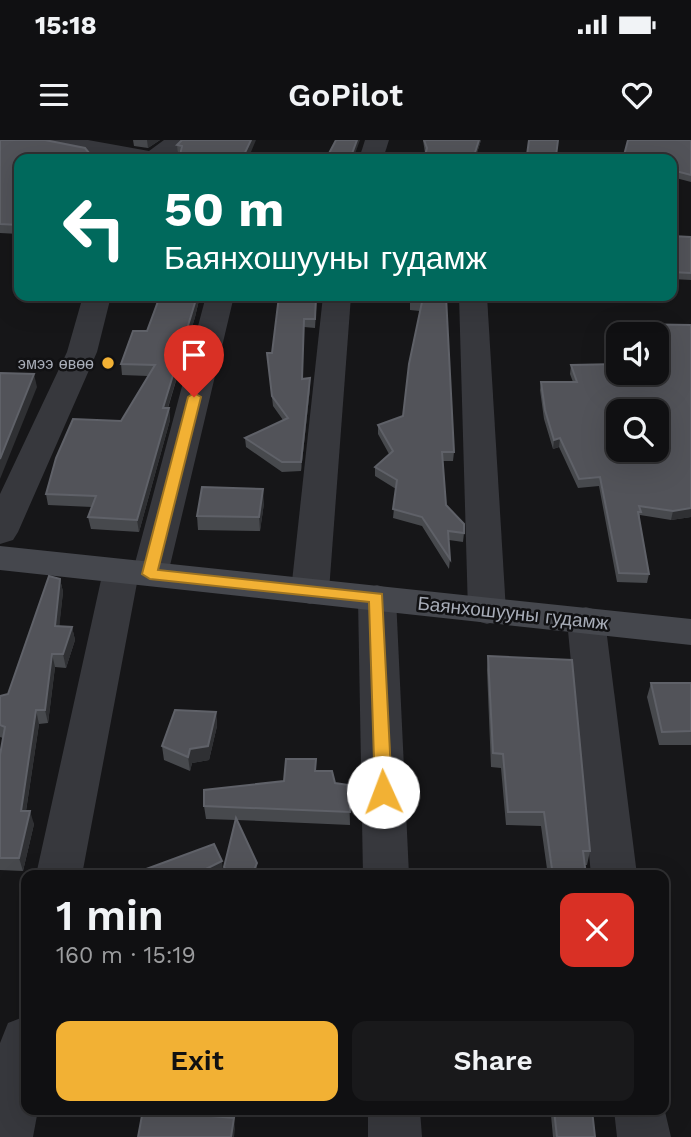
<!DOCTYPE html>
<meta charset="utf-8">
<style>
body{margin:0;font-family:"Work Sans",sans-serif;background:#19191b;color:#f1f3f6;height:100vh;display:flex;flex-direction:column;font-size:26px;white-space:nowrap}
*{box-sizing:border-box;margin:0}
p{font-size:23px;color:#9c9d9f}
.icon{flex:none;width:38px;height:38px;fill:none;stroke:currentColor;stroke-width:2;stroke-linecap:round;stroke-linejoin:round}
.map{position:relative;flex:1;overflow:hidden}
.panel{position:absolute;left:21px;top:730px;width:648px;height:245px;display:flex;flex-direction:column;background:#101012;border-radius:14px;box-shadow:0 7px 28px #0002,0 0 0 2px #303032}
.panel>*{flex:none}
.top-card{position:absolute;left:14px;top:14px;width:663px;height:147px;border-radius:14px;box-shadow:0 7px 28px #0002,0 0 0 2px #303032;background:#00695c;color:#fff;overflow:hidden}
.controls{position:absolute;left:606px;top:182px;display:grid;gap:14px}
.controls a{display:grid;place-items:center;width:63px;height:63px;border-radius:14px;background:#101012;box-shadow:0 7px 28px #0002,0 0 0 2px #303032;font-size:35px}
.pin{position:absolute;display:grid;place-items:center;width:60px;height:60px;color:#fff;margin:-72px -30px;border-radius:50% 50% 50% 0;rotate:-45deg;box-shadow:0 0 7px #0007}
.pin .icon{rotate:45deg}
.me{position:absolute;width:77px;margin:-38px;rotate:358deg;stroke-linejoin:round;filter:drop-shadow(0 0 5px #0008)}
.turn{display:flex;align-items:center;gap:24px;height:147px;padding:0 35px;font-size:32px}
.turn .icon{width:91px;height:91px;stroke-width:2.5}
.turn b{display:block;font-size:49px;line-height:60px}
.round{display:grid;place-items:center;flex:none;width:74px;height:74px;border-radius:14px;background:#19191b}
.head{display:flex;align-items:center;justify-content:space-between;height:119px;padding:0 35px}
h1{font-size:42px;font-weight:600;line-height:52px}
.primary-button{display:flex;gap:14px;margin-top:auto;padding:14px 35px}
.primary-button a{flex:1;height:80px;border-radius:14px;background:#f2b134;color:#111;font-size:28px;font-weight:600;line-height:80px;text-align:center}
.primary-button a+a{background:#19191b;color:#f1f3f6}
.status{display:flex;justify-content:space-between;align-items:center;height:49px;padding:0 35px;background:#101012;direction:ltr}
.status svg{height:19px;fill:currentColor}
header{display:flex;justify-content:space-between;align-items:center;height:91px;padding:0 35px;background:#101012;font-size:32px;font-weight:600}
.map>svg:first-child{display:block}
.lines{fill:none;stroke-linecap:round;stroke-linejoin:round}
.street{fill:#37383d;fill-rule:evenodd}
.secondary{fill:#45474d;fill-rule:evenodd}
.wall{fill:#47494d}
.shaded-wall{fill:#2f3033}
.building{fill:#525359;stroke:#5f6168;stroke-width:2;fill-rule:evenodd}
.route{fill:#f2b134;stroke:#9d7322;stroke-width:2}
.poi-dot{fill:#f2b134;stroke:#111113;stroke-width:2.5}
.labels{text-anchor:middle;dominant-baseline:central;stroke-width:5;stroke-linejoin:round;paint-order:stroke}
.far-poi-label{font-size:16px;fill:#a8adb8;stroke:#111113;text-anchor:end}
.street-label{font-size:19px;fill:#a8adb8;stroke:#111113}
</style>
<div class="status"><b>15:18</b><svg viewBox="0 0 49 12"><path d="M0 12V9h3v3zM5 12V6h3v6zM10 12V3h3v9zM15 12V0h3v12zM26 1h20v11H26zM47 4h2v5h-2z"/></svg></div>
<header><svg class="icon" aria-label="menu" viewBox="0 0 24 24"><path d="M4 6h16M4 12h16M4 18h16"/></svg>GoPilot<svg class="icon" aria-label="heart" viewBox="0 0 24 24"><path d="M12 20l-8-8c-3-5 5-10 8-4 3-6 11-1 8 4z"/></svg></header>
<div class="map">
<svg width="691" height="997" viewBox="0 0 691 997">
<rect width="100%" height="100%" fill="#161618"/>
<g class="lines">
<g class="street">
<polygon points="37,0 88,0 149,11 164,0 192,0 169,19 113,19 41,5"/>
<polygon points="365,0 389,0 383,19 359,19"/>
<polygon points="83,156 111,156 97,212 18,392 13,400 0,404 0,354 67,212"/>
<polygon points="206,156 234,156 168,434 163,443 150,446 137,443 82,735 36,735 103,431 108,422 121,419 135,423"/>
<polygon points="323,156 351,156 329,451 323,460 310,464 297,460 291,451"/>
<polygon points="459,156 487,156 506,471 500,480 487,484 474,480 468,471"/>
<polygon points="377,445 390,449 396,458 409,735 363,735 358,458 364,449"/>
<polygon points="586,467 599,471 605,480 637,735 591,735 567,480 573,471"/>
<polygon points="26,876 26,970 38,970 33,997 0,997 0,903 8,883"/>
<polygon points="663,963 671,997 617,997 614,970 663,970"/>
<polygon points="368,970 420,970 422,997 368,997"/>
</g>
<polygon class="secondary" points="0,406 691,479 691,505 0,430"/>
</g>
<g class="wall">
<polygon points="0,0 19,19 19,94 0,93"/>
<polygon points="133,0 160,0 148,8 134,6"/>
<polygon points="182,0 179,16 178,15 177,5"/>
<polygon points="423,0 481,0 475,19 425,13"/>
<polygon points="529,0 558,0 556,19 527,19"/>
<polygon points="691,0 691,42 672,37 672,19"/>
<polygon points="672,96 691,97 691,140 672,139"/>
<polygon points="150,156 200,156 195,177 168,268 169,268 170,280 139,392 91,389 88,377 92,367 48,365 46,354 121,281 148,236 122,235 121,224 147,191 158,160"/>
<polygon points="317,156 315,188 304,187 302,239 310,248 301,331 282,332 246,307 245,298 283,280 273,266 267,213 272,213"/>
<polygon points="399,156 446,156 454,312 453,321 443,321 446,365 464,393 463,402 449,400 450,419 449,429 422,386 393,378 396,349 375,336 375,327 389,314 378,294 378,285 403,276 420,171 410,170 410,161 399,161"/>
<polygon points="626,184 691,185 691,377 671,380 640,375 639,379 649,434 647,443 617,442 599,346 578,348 559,307 553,309 544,279 540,250 541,242 573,242 570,234 571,225 656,233 618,194 618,208 615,197 617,188 625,189"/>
<polygon points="264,363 260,391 198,390 197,376"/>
<polygon points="60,439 63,452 59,486 72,487 75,500 66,528 55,527 48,583 39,584 26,671 34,684 23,731 0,730 0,615 3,598 0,597 0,556 8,554"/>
<polygon points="488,516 590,711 587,725 584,725 586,735 533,735 534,729 547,729 541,686 506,685 501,628 491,627 487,530"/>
<polygon points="651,543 691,543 691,605 659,605 647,557"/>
<polygon points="216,572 217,586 209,620 192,623 190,631 164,620 162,606"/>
<polygon points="316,631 335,643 349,645 350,685 237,680 258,734 257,735 225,735 224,727 236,680 206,679 204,666"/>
<polygon points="552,970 592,970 595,997 553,997 551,975"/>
</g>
<g class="shaded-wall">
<polygon points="147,0 160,0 148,8"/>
<polygon points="251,0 256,0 248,19 242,19"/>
<polygon points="357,0 360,0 353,19 350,19"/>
<polygon points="479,0 481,0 475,19 473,19"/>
<polygon points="197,156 200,156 195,177 164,280 163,268"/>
<polygon points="34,234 37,247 0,339 0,319"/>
<polygon points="310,238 310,248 301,331 301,322"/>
<polygon points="169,268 170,280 139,392 137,380"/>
<polygon points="560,298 559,307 553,309 554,300"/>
<polygon points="263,349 264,363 260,391 259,377"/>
<polygon points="691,368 691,377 671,380 673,371"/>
<polygon points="60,439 63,452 58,499 55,486"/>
<polygon points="72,487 75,500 66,528 63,514"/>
<polygon points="52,514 55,527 48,583 45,570"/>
<polygon points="36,570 39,584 24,684 21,671"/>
<polygon points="216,572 217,586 209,620 192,623 190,631 188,617 190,609"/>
<polygon points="30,671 34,684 23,731 19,718"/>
<polygon points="222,721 223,731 214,735 194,735"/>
<polygon points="257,723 257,735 252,735"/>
<polygon points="234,978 235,989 234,997 231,997"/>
</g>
<g class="building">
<polygon points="0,0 45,0 85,8 94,19 19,19 19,85 0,84"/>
<polygon points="182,0 251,0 242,19 179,19 182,6 177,5"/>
<polygon points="336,0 357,0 350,19 326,19"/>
<polygon points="424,0 479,0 473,19 424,19 427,8"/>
<polygon points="529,0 558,0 556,16 527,15"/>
<polygon points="628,0 691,0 691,35 672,30 672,19 623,19"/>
<polygon points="672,96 691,97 691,133 672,132"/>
<polygon points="160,156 197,156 163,268 169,268 137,380 88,377 96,356 46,354 56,318 73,279 121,281 155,225 121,224 133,191 147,191"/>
<polygon points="279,156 316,156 315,179 304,179 302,239 310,238 301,322 282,322 245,298 288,278 272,256 267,213 272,213"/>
<polygon points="410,156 446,156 454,312 442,312 446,365 464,384 464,393 448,391 450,419 422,377 393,369 397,340 375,327 393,311 378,285 403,276 409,224 422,162 410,162"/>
<path d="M626,184L691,185V368L673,371L639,366L641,372H638L649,434L619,433L600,337L579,339L560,298L554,300L545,270L541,242H577L571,225L618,224V233H656V194H618L617,188L627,189ZM618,271H656V310H618Z"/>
<polygon points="0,233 34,234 0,319"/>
<polygon points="202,347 263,349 259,377 197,376"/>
<polygon points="49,436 60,439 55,486 72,487 63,514 52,514 45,570 36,570 21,671 30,671 19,718 0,718 0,615 5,587 0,585 0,556 8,554"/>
<polygon points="488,516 572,520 590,711 583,711 586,735 535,735 534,729 552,729 544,672 508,672 503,614 493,613"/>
<polygon points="651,543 691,543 691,591 662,592"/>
<polygon points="175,570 216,572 208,606 190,609 188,617 162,606"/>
<polygon points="286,619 316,619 315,631 332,631 335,643 349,645 350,672 204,666 204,650 284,641"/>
<polygon points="236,678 257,723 252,735 229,735 224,727"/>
<polygon points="214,704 222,721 194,735 130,735"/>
<polygon points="143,970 177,970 177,973 234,978 231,997 138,997"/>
<polygon points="554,970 592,970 595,997 557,997"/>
</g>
<polygon class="route" points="194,253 201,257 158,430 382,454 392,652 390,657 377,657 375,652 369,462 150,439 142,434 188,257"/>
<circle class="poi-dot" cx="108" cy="223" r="7"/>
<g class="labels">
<g class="far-poi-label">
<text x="94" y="223">эмээ өвөө</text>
</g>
<g class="street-label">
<text transform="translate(513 473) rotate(6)">Баянхошууны гудамж</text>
</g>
</g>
</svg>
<div class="controls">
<a><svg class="icon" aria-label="sound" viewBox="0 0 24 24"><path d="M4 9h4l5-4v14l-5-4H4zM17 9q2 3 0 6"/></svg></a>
<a><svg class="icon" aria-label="search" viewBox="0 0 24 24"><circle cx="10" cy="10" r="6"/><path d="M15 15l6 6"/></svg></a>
</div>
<div class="pin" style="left:194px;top:257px;background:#d93025"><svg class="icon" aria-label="arrive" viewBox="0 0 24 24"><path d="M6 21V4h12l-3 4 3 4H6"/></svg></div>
<svg class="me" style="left:383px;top:652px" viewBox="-20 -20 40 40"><circle r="19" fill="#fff"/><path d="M0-13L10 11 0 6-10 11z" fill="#f2b134"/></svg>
<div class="top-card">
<div class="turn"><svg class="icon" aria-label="left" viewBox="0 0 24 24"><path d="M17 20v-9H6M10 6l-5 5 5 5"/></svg><div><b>50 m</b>Баянхошууны гудамж</div></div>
</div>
<section class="panel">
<div class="head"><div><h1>1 min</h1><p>160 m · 15:19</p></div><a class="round" style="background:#d93025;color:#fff"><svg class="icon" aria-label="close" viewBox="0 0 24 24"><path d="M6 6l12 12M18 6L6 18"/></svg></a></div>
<div class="primary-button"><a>Exit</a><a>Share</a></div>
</section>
</div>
